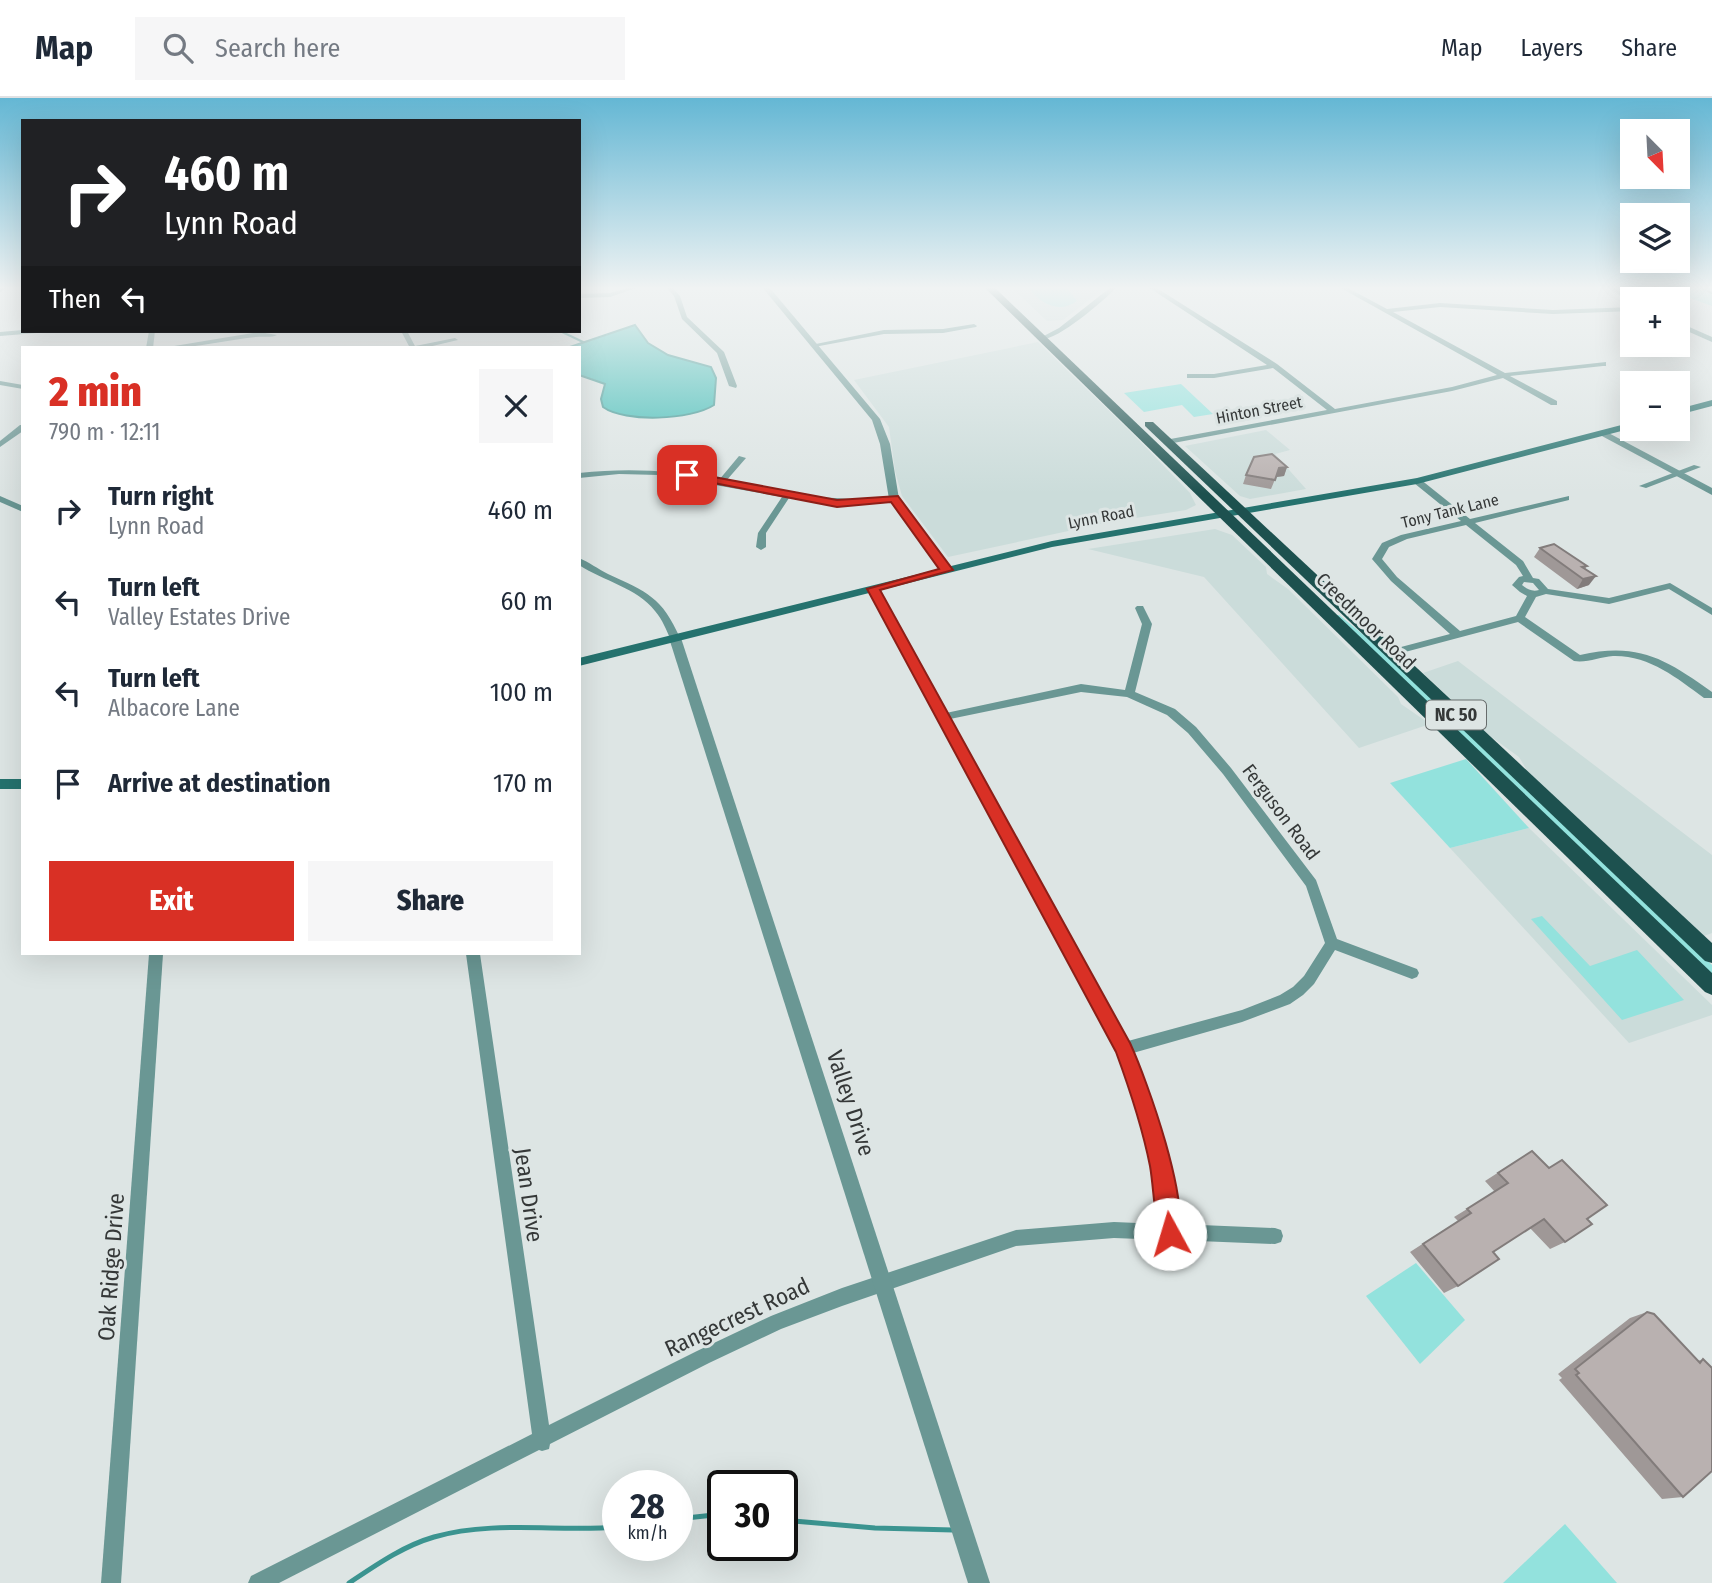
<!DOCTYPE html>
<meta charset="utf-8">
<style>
body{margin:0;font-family:"Fira Sans Condensed",sans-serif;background:#f6f6f7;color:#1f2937;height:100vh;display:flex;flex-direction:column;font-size:26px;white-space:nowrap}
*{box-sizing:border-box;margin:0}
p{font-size:23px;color:#747a83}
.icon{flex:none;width:38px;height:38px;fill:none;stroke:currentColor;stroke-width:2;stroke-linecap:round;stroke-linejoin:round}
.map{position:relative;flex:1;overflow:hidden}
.drawer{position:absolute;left:21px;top:248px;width:560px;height:609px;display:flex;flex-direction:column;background:#fff;border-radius:0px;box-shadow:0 7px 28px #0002}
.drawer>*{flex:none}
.hud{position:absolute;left:21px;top:21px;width:560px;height:214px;border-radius:0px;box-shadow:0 7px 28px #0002;background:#202124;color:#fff;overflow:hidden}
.needle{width:46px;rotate:156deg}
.fabs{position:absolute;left:1620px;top:21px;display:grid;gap:14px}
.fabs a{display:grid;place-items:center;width:70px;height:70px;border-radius:0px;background:#fff;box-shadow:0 7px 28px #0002;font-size:35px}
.speed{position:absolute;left:602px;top:1372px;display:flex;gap:14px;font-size:35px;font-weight:700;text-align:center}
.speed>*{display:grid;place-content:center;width:91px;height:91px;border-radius:50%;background:#fff;box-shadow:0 7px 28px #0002;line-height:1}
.speed small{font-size:18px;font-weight:400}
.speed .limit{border:4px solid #111;border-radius:10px;background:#fff;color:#111}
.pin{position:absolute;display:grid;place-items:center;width:60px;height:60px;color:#fff;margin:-30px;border-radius:14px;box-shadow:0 4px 10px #0006}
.me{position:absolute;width:77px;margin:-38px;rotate:354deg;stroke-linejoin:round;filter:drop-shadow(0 0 5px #0008)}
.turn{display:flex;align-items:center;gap:24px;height:147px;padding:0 28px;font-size:32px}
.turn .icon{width:91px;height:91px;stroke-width:2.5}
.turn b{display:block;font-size:49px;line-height:60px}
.then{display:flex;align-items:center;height:66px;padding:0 28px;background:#0003;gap:14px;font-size:26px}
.round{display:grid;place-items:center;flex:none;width:74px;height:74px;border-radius:0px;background:#f6f6f7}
.summary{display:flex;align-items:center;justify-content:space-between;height:119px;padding:0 28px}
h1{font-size:42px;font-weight:800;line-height:52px;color:#d93025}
.cta{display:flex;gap:14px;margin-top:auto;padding:14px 28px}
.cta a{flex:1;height:80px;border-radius:0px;background:#d93025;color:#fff;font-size:28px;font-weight:800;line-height:80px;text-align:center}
.cta a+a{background:#f6f6f7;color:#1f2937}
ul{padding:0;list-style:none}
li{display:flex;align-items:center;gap:21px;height:91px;padding:0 28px}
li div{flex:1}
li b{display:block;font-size:26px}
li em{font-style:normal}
header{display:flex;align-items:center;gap:42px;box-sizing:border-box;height:98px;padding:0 35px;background:#fff;border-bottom:2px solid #e0e1e3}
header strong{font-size:33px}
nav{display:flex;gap:38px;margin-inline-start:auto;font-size:24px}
.search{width:490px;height:63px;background:#f6f6f7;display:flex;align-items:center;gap:18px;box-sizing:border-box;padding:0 24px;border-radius:0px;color:#747a83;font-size:26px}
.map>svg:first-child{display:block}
.built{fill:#cbdcda}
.green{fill:#93e2dd}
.water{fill:#3ebbb5;stroke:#3b9490;stroke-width:2}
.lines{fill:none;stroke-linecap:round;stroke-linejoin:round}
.stream-far1{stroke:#3b9490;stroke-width:2}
.stream{stroke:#3b9490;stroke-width:5}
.minor{fill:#6a9794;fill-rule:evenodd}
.tertiary{fill:#6a9794;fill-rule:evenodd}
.secondary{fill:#25726e;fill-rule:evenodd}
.primary{fill:#1d514f;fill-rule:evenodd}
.wall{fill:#9f9897}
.shaded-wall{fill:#827c7b}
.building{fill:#b9b1b0;stroke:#827c7b;stroke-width:2}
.route{fill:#d93025;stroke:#8d1f18;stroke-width:2}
.labels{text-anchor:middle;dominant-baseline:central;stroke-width:6;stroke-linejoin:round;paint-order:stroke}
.far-street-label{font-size:16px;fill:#353838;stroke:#dde5e4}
.shield{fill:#dde5e4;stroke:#676c6c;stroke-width:2}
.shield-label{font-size:18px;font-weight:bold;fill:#353838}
.street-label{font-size:19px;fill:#353838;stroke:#dde5e4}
.near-street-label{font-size:23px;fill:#353838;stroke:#dde5e4}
</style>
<header>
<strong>Map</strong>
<div class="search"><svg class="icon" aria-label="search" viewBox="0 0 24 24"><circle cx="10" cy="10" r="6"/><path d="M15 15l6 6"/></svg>Search here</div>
<nav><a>Map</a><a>Layers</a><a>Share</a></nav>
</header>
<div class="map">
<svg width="1712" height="1485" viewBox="0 0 1712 1485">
<rect width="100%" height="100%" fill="#dde5e4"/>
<g class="built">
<polygon points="1011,189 1106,189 1063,222 1047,223"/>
<polygon points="1038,244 1130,333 1190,395 1196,407 1186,412 1110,424 948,459 902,398 895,373 889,329 854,282"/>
<polygon points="1266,332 1290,352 1275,356 1306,391 1250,401 1240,398 1185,348"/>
<polygon points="1215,431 1232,437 1266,469 1267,476 1288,491 1398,599 1401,606 1430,626 1359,650 1204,479 1088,451"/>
<polygon points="1458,563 1712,757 1712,835 1704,838 1528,674 1519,659 1490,638 1423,575"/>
<polygon points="1529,730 1712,907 1712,917 1629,945 1450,750"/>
</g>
<g class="green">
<path d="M1027,189H1066L1077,203C1057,217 1040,204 1027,189Z"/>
<polygon points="1660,189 1712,189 1712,208"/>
<polygon points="1181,286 1213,316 1194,319 1182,307 1144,314 1124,295"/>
<polygon points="1339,517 1376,547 1712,867 1712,879 1335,518"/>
<polygon points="1466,661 1529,730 1450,750 1390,685"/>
<polygon points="1542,818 1590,868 1637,852 1684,902 1622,922 1531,821"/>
<polygon points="1416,1165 1465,1222 1420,1266 1366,1198"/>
<polygon points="1565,1426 1617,1485 1503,1485"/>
</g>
<path class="water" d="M635,227L648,245L668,257L711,269L716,280L714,307C691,322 625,325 603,309L601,301L605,286L579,277V250H567Z"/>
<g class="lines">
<g class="stream-far1">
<polyline points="1699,189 1712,195"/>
<polyline points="560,233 583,244"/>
</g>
<g class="stream">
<polyline points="677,1421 723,1416"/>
<polyline points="782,1422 875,1430 953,1432"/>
<path d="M349,1485C376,1467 403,1448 434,1439C493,1422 558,1434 618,1429"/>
</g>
<g class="minor">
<polygon points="631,189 639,189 610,199 579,200 579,196 610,195"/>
<polygon points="666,189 672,189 680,198 687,219 724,254 737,288 736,290 729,288 717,255 682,221 674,198"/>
<polygon points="865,189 871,189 872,190 869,192"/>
<path d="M1111,189H1117C1102,204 1060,241 1040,242V240L1059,230Z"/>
<polygon points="1148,189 1155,189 1277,266 1335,311 1452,289 1497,277 1339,189 1346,189 1387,211 1440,205 1553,212 1633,209 1633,213 1553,216 1440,209 1393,214 1505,275 1606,264 1606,268 1603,268 1510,278 1557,303 1557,307 1551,307 1503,280 1452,293 1168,346 1165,346 1165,342 1327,312 1273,270 1214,280 1187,280 1187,276 1214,276 1267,267"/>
<polygon points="974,226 977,228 976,229 943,235 884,236 814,249 811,247 884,232 943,231"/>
<polygon points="23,232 40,233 37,235 0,238 0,234"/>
<polygon points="149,233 155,233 153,250 146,250"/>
<polygon points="401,233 407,233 415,248 455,240 458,242 424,250 410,250"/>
<path d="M259,234L277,237C271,240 264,238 256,239C225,242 194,251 162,250Z"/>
<polygon points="0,283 23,287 23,291 0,287"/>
<polygon points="20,327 23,327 23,333 0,349 0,343"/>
<path d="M739,358L746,360L726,383L815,399L854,401L894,398L898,401L894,404L854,406L789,400L766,435V449L761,452L756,449L758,435L782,399L659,377L619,376L579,380V375C630,370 668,372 719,382Z"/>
<polygon points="1694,367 1701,369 1646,390 1639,388"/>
<path d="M1414,381H1420L1470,421L1569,398V402L1475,425L1523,463L1533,480L1539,481L1548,491L1609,500L1670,485L1712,510V517L1669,491L1609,506L1546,496L1536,499L1525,519L1580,557C1639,544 1665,561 1712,594V600H1704C1677,580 1649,557 1613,558C1600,559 1587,565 1574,563L1518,524L1390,558L1386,557V553L1450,536L1391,483L1372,461L1382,445L1401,437L1461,423L1414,385ZM1466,427L1516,467L1523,478L1519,479L1512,487L1520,494L1527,498L1516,518L1460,533L1397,479L1382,461L1389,449L1407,441ZM1524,484L1533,485L1539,492C1532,494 1527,491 1522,487Z"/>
<polygon points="0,398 23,408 23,414 0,404"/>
<path d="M579,460C589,464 598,471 608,476C647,494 662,499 680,540L679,542H671C666,532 663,522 655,513C637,490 604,483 579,467Z"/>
<path d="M873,488L878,491L946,615L1081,586L1125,592L1142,526L1135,510L1137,508H1143L1152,526L1135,594L1175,611L1196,629L1231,670L1316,782L1337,841L1417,871L1419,875L1417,879L1412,881L1335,852L1314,886L1303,897L1290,906L1242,924L1133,955C1153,1011 1170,1067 1177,1126L1275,1130L1281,1132L1283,1138L1281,1144L1275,1146L1174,1142L1170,1144L1165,1142L1114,1140L1016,1148L842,1208L781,1231L709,1265L550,1346L549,1351L542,1353L539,1352L279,1485H248L251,1478L532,1336L466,856H480L549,1327L697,1253L771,1218L842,1190L1016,1132L1114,1124L1161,1126L1156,1088L1146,1042L1118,953L868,491ZM1081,594L1127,599L1167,617L1188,635L1223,676L1306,788L1325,845L1304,878L1293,889L1280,897L1242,912L1128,943L950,621Z"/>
<polygon points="149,856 163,856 121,1485 101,1485"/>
</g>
<g class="tertiary">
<polygon points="762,189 769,189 880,321 890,346 899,401 951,470 951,474 943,474 889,401 880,346 872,322"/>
<polygon points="1608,189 1616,189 1636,201 1630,204"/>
<polygon points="1678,224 1712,239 1712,244 1678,229"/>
<polygon points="1603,332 1712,390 1712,397 1600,337 1598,335"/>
<polygon points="675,536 681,540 990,1485 968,1485 669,540"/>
</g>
<g class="secondary">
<polygon points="0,189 8,189 0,194"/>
<polygon points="1712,302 1712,308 1678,317 1678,311"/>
<polygon points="1633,324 1633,330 1417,386 1052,449 579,568 579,560 1052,443 1417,380"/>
<rect x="0" y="681" width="23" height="10"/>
</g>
<g class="primary">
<polygon points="984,189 994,189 1712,875 1712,897 1705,894"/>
<polygon points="1145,324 1153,324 1712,845 1712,865 1705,863 1145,328"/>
</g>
</g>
<g class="wall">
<polygon points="1287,369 1284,378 1276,379 1271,391 1243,386 1246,377"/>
<polygon points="1540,450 1587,468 1585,471 1589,487 1577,491 1534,459"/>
<polygon points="1532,1053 1587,1121 1565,1144 1550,1151 1530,1130 1493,1154 1458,1188 1444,1195 1410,1154 1458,1123 1454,1119 1495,1094 1485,1083"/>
<polygon points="1647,1214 1698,1263 1703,1261 1683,1399 1662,1401 1559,1282 1562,1280 1558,1276 1630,1220"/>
</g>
<g class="shaded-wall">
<polygon points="1287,369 1284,378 1276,379 1279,370"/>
<polygon points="1596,478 1589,487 1577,491 1583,481"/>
</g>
<g class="building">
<polygon points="1272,356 1287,369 1279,370 1275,382 1246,377 1254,359"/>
<polygon points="1554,446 1587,468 1582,469 1596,478 1583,481 1540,450"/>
<polygon points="1532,1053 1549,1070 1562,1062 1607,1107 1587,1121 1592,1126 1565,1144 1544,1121 1493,1154 1499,1161 1458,1188 1423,1146 1471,1115 1467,1111 1508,1085 1498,1075"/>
<polygon points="1647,1214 1654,1216 1700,1265 1703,1261 1712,1270 1712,1373 1683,1399 1576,1277 1579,1275 1575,1271"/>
</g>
<linearGradient id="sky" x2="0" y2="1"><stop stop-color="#64b7d4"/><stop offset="0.48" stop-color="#f0f3f3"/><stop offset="1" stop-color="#f0f3f3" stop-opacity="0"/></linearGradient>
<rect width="1712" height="396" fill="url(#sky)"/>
<path class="route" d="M687,374L837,402L898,398L953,472L880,492L1130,945C1147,982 1192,1107 1177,1143L1170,1146L1162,1143C1154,1123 1154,1091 1150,1068C1142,1028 1130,992 1116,954L867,491L939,471L891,404L837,409L683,379L682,377Z"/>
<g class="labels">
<g class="far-street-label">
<text transform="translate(1259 312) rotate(-11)">Hinton Street</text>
<text transform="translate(1450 413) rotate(-14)">Tony Tank Lane</text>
<text transform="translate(1101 419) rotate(-11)">Lynn Road</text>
</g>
<rect class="shield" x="1426" y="602.5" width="60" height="29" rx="5"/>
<g class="shield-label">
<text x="1456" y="617">NC 50</text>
</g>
<g class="street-label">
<text transform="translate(1366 523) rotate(44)">Creedmoor Road</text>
<text transform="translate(1281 714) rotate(53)">Ferguson Road</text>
</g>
<g class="near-street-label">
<text transform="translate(851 1005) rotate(72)">Valley Drive</text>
<text transform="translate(529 1097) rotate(82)">Jean Drive</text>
<text transform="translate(111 1169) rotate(-86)">Oak Ridge Drive</text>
<text transform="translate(737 1219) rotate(-25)">Rangecrest Road</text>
</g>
</g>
</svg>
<div class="fabs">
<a><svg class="needle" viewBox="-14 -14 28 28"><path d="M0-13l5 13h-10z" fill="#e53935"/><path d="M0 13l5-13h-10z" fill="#747a83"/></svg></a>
<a><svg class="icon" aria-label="layers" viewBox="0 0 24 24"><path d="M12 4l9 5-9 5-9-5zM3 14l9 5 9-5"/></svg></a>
<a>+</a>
<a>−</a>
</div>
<div class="speed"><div>28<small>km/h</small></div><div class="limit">30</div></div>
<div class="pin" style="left:687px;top:377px;background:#d93025"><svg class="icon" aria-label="arrive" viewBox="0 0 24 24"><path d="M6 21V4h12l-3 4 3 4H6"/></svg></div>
<svg class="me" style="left:1170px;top:1136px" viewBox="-20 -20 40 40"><circle r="19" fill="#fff"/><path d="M0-13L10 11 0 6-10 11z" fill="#d93025"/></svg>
<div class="hud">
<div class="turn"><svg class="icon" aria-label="right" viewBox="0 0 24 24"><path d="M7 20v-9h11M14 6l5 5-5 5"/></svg><div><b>460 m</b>Lynn Road</div></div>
<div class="then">Then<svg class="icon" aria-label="left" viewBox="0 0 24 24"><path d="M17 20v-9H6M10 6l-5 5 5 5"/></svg></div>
</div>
<section class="drawer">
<div class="summary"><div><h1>2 min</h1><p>790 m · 12:11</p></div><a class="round"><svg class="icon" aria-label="close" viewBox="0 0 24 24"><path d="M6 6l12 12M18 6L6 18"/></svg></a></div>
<ul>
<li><svg class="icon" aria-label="right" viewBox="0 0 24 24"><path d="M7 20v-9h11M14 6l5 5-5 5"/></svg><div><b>Turn right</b><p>Lynn Road</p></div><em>460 m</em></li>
<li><svg class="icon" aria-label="left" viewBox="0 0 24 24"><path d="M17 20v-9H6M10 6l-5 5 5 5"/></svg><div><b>Turn left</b><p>Valley Estates Drive</p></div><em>60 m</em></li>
<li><svg class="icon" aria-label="left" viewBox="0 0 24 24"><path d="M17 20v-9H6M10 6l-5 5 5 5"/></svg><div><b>Turn left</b><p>Albacore Lane</p></div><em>100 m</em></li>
<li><svg class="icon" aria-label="arrive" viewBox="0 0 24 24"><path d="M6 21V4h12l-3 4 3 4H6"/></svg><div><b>Arrive at destination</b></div><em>170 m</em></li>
</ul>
<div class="cta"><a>Exit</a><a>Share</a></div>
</section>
</div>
